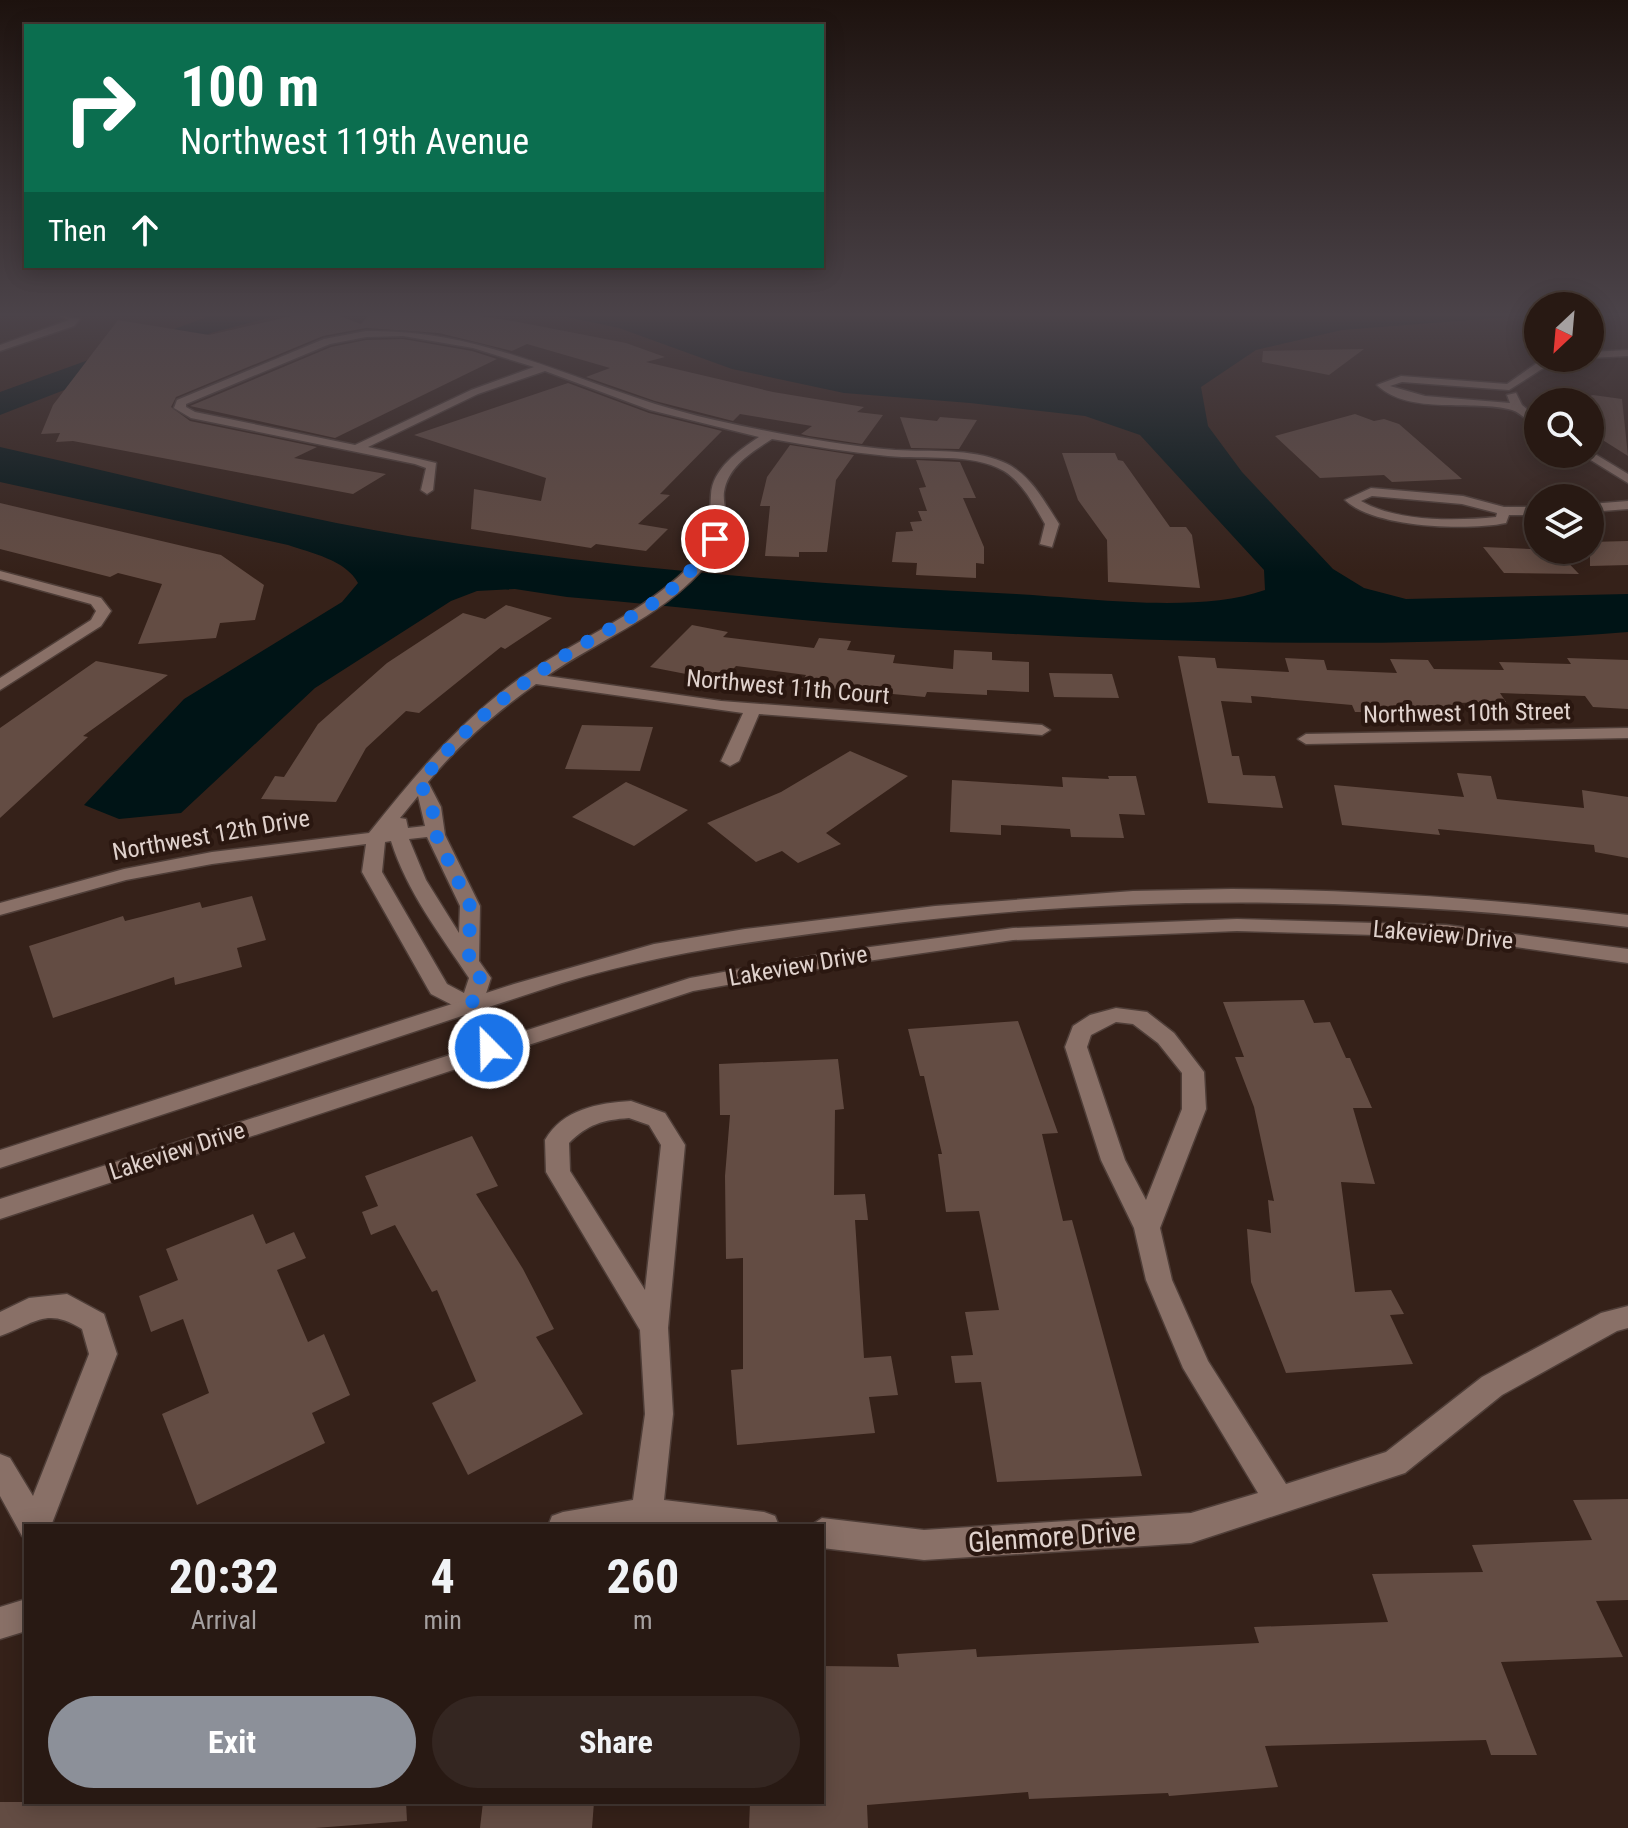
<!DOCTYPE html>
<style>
body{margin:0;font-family:"Roboto Condensed",sans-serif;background:#342621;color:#f1f3f6;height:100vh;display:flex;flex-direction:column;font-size:30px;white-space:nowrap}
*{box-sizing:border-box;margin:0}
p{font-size:26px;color:#a5a0a0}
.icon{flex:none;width:44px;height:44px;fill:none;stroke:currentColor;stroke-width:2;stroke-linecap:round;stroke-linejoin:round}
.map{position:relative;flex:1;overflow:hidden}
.panel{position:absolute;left:24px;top:1524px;width:800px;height:280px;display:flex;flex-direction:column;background:#281913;border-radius:0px;box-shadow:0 4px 20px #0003,0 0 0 2px #443833}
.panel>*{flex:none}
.top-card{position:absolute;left:24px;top:24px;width:800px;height:244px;border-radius:0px;box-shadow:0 4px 20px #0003,0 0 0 2px #443833;background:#0b6e4f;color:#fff;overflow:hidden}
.needle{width:52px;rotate:206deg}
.fabs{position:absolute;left:1524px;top:292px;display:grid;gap:16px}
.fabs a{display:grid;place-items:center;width:80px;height:80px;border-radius:50%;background:#281913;box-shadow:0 4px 20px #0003,0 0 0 2px #443833;font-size:40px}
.pin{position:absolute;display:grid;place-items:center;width:68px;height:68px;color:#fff;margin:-34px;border:4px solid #fff;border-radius:50%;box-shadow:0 2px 8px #0007}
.me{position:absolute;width:88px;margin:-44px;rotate:337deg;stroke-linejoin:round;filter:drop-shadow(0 0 6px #0008)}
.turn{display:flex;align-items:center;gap:28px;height:168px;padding:0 24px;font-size:36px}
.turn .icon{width:104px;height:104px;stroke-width:2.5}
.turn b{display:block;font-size:56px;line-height:68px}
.then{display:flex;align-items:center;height:76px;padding:0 24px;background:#0003;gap:16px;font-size:30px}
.eta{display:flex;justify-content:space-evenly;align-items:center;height:136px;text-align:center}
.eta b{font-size:48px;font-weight:700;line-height:56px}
.button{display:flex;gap:16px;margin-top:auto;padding:16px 24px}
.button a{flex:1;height:92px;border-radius:48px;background:#8c9099;color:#fff;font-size:32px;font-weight:700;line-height:92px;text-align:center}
.button a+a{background:#342621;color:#f1f3f6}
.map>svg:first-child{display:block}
.water{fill:#001416}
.building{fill:#634c43}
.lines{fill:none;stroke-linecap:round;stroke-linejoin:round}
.minor-casing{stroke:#4f3e38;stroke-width:3}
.tertiary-casing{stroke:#4f3e38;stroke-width:3}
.minor{fill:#897067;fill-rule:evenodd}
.tertiary{fill:#897067;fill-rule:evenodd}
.route{stroke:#1a73e8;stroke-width:14;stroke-dasharray:0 25.2}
.labels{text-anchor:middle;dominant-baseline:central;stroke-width:8;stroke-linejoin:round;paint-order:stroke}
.street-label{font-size:24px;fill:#e0d2cd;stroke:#2a1710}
.near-street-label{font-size:28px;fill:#e0d2cd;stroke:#2a1710}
</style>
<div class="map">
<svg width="1628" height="1828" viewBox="0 0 1628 1828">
<rect width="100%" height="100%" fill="#352119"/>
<g class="water">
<polygon points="210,316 276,316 211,333 0,415 0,392"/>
<path d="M562,316H1522L1342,330L1256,350L1201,387L1208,426L1242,472L1333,569L1364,588L1406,599L1628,594V632C1387,651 1145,642 904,628C791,621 680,606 567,597L515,589L477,591L451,601L315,688L181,813L119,819L84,805L184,699L342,602L358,583C346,560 311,553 288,545L0,482V447C136,477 271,513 408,536C608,568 813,585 1016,594C1088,598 1198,614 1265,590L1264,570L1140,435L1085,416L970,403L844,393L732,369L619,328Z"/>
</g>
<g class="building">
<polygon points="292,316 340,316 361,324 368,316 478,316 513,321 626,343 665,357 646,362 773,392 864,407 857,412 883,415 862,444 809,436 801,434 812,426 740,414 733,421 655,401 586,377 610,368 527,344 512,351 439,333 366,328 323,336 176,397 171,407 190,421 317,447 294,458 386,474 353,494 73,441 56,442 60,433 41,434 53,405 118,320 209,335"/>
<polygon points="403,339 472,351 497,359 335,438 190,406 331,347 366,340"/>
<polygon points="1364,349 1329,375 1262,362 1263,351"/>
<polygon points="568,383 649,413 722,431 660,494 670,495 638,524 668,529 646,551 596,544 591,548 471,529 474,489 541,501 546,478 414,435"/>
<polygon points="1593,395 1622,399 1628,456 1590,432 1590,396"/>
<polygon points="1355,414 1374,421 1384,419 1399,424 1462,479 1392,482 1384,475 1320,478 1275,436"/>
<polygon points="900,417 937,421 940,417 977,420 959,449 911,448"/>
<polygon points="790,445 854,455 836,480 827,552 799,552 799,557 765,556 770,506 760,506 767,477"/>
<polygon points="1062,453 1115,453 1118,460 1123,461 1170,527 1186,527 1192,535 1200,588 1108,582 1107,540 1078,500"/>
<polygon points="916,460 960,462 976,498 963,498 984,547 984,564 976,563 976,578 916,575 917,563 892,562 896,532 913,531 910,522 922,521 918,511 927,511 919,488 926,487"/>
<polygon points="0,503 221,555 264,585 255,620 220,623 216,638 138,644 162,584 118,573 110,577 0,549"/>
<polygon points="1628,541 1628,565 1590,566 1590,542"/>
<polygon points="1483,547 1556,550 1579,574 1504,573"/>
<polygon points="506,605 552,618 505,649 501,647 419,713 406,711 366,748 336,802 261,799 275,776 284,777 318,724 387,663 463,613 485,619"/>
<polygon points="692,625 728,632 723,637 814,648 819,638 851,641 847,650 895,655 893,663 953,669 954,650 992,652 992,660 1029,662 1029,692 987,690 987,695 927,692 925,697 828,688 826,692 799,688 806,675 736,666 722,681 650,667"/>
<polygon points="1178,656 1215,658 1217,668 1289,672 1285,658 1324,660 1327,670 1397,673 1390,659 1428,660 1434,669 1504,670 1499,662 1571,664 1567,658 1628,660 1628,709 1593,707 1585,696 1500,693 1506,702 1453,703 1459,713 1355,712 1352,705 1251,696 1252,703 1221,701 1232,756 1239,756 1243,775 1275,776 1283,808 1208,803"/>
<polygon points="96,661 168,675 83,736 88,737 0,818 0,728"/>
<polygon points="1049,673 1112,674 1119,698 1054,697"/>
<polygon points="582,725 653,727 640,771 565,769"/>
<polygon points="850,751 908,776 826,833 841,844 798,863 782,851 756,862 707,823 781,792"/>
<polygon points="1457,773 1491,776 1497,799 1584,808 1582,790 1628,797 1628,858 1595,852 1594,845 1438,829 1440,835 1342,825 1334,785 1464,797"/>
<polygon points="1108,776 1136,776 1145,815 1119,814 1124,838 1071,837 1070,829 1001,825 1001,835 950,832 952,780 1063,787 1062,777 1109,779"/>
<polygon points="626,782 688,810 634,846 572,817"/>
<polygon points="252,896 266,940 237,948 242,967 175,985 174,977 53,1018 29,946 123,916 125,921 200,902 202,908"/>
<polygon points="1304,1000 1314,1023 1330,1022 1346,1058 1350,1058 1372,1108 1353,1108 1375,1184 1341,1182 1355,1292 1391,1290 1404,1314 1390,1315 1413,1364 1286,1373 1251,1282 1247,1229 1271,1233 1268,1200 1274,1201 1254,1107 1235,1057 1244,1057 1223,1002"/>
<polygon points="1018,1021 1058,1133 1042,1134 1063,1221 1072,1220 1142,1476 997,1482 981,1382 955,1383 951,1356 973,1355 965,1312 999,1310 979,1211 946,1212 938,1154 942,1154 924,1076 920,1076 908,1029"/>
<polygon points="838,1059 844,1109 835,1110 834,1195 865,1194 868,1220 855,1220 864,1358 891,1356 898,1395 869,1397 875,1433 737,1445 731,1370 743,1369 743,1258 726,1259 725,1176 730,1115 720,1115 719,1064"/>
<polygon points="472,1136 498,1186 476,1194 523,1269 554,1329 536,1337 583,1414 468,1475 432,1403 476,1381 437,1290 432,1292 395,1225 371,1235 362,1212 378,1206 365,1176"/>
<polygon points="253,1214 266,1244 294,1232 306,1258 277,1270 308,1342 324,1334 350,1395 312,1413 325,1443 197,1505 162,1414 209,1393 183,1319 151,1332 139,1296 178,1280 166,1249"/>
<polygon points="1628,1499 1628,1600 1596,1601 1623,1657 1501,1662 1537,1755 1491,1755 1486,1740 1265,1746 1278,1787 1169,1796 1168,1793 1029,1799 1028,1792 867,1805 868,1828 749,1828 750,1802 822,1802 822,1666 899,1667 897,1654 976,1649 977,1657 1259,1643 1254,1627 1388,1622 1372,1574 1483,1572 1472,1545 1592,1540 1573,1500"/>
<polygon points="0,1802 406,1802 407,1821 315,1828 0,1828"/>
<polygon points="483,1802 594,1802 592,1828 480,1828"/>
</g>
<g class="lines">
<g class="minor-casing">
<g id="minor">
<polygon points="60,316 80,319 74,326 0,351 0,345 69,320"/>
<path d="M366,331C468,329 545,368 640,399C678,412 717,421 757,429C802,438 849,446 895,450C931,452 970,448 1003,462C1030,473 1044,501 1059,524L1052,547L1040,544L1045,524C1034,505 1023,483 1004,471C971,452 924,460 888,456C849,452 810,446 772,439C752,452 728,466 724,492C723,498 725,505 725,511C726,533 715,555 700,572C658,618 597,641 547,676L721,701L1042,725L1050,730L1042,735L759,714L739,761L730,766L721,761L743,713L536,684C495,713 460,743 428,782L441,807L445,835L480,906L479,961L491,978L482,1006L500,1048L497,1053H481L478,1048L462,1010L431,994L428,989L362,872L366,844L212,864L126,880L0,915V903L124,869L212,852L369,833C418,772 462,718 526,674C580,638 641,614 688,568C712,544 709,525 711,495C712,469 739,450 759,437L650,410L545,371L478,394L368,447L436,463L433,490L427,494L421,490L426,468L415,464L191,418L174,408L177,400L324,339ZM403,336L473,348L534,367L471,390L355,445L195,412L186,407V404L330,344L366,337ZM418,796L425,826L408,828L406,819L400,818ZM427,837L460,906L459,933L426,880L409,839ZM391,841C407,892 440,934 469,978L464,993L447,984L382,872L385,842Z"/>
<polygon points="1628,350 1628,356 1590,358 1590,352"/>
<path d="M1558,358H1576L1545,367L1509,390L1402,382L1390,386L1425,396L1510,403L1507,395L1516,393L1522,405L1538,418V427C1529,424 1522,413 1512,410C1474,399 1409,416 1377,385L1401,376L1507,384L1537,363Z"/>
<polygon points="1590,451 1628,474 1628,483 1581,454 1590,454"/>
<path d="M1371,488L1463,496L1504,507H1538V515H1509L1506,523C1467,531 1374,528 1345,500ZM1372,496L1462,504L1497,513L1496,517C1455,521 1397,522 1361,501Z"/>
<polygon points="1628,501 1628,509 1590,512 1590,504"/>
<polygon points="0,571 101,598 111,611 101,626 0,690 0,678 91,620 96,611 91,604 0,579"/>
<polygon points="1628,728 1628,738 1306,744 1298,739 1306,734"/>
<path d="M1116,1008L1147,1012L1174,1033L1204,1072L1206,1109L1160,1228L1172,1280L1208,1361L1286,1484L1386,1452L1482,1377L1601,1313L1628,1306V1328L1617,1331L1502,1395L1405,1473L1191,1543L924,1560L822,1548V1526H810L822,1518L924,1530L1191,1513L1258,1493L1183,1368L1146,1280L1134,1228L1101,1160L1065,1047L1073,1026L1090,1015ZM1116,1022L1133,1024L1158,1043L1182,1073V1109L1146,1200L1125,1160L1087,1047L1091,1035Z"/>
<path d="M631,1101L665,1113L685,1145L668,1328L673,1414L664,1500L764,1512L775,1516L779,1526H548L552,1516L563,1512L633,1500L645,1414L640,1330L546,1172L545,1140C563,1109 598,1103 631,1101ZM629,1118L649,1125L661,1145L645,1290L570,1171L569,1143C588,1124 603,1120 629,1118Z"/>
<path d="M67,1294L104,1314L117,1354L51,1526H26V1538L22,1536L0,1496V1454L10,1458L33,1496L89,1354L82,1329C46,1306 34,1324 0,1336V1312L29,1298Z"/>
<polygon points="26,1599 26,1631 0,1639 0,1607"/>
</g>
</g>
<g class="tertiary-casing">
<g id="tertiary">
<path d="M1232,889C1365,890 1496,899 1628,915V927C1370,895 1121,894 864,927C761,940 661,953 562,983L0,1168V1150L514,984L654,944L745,929L935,906L1133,891Z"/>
<polygon points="1237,919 1446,925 1628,949 1628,963 1446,937 1237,931 1013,940 840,965 693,991 0,1219 0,1199 690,978 840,951 1013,928"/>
</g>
</g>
<use href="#minor" class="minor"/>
<use href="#tertiary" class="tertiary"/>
</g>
<linearGradient id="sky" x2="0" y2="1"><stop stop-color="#1d120e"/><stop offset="0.55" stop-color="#4b4349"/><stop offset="1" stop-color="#4b4349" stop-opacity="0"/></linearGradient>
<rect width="1628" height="572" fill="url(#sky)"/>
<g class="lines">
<path class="route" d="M489,1048L471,1006L480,978L469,960L470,906L436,835L432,807L420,783C463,727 516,685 577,648C638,611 673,602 715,539"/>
</g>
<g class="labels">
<g class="street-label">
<text transform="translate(788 687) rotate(5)">Northwest 11th Court</text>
<text transform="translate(1467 713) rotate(-1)">Northwest 10th Street</text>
<text transform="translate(211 835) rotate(-10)">Northwest 12th Drive</text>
<text transform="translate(1443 935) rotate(5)">Lakeview Drive</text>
<text transform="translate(798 966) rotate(-10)">Lakeview Drive</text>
<text transform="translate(177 1151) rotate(-18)">Lakeview Drive</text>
</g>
<g class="near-street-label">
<text transform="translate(1052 1537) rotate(-4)">Glenmore Drive</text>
</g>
</g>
</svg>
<div class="fabs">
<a><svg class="needle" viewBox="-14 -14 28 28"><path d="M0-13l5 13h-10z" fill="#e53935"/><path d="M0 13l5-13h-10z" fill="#a5a0a0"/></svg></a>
<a><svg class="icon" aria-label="search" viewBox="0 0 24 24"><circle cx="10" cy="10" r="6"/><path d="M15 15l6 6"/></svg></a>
<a><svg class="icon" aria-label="layers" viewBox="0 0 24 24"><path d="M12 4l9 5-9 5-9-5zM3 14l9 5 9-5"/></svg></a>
</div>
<div class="pin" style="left:715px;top:539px;background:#d93025"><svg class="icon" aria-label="arrive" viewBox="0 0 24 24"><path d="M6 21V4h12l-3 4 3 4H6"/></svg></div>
<svg class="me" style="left:489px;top:1048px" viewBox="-20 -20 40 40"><circle r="17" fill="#1a73e8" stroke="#fff" stroke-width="3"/><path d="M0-11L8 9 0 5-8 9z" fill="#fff"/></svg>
<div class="top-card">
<div class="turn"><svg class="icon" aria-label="right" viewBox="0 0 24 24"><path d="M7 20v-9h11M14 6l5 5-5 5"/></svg><div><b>100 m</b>Northwest 119th Avenue</div></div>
<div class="then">Then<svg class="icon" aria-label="ahead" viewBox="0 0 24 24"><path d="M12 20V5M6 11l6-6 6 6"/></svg></div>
</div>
<section class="panel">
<div class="eta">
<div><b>20:32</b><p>Arrival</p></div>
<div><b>4</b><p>min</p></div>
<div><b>260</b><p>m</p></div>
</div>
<div class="button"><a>Exit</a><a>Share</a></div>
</section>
</div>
